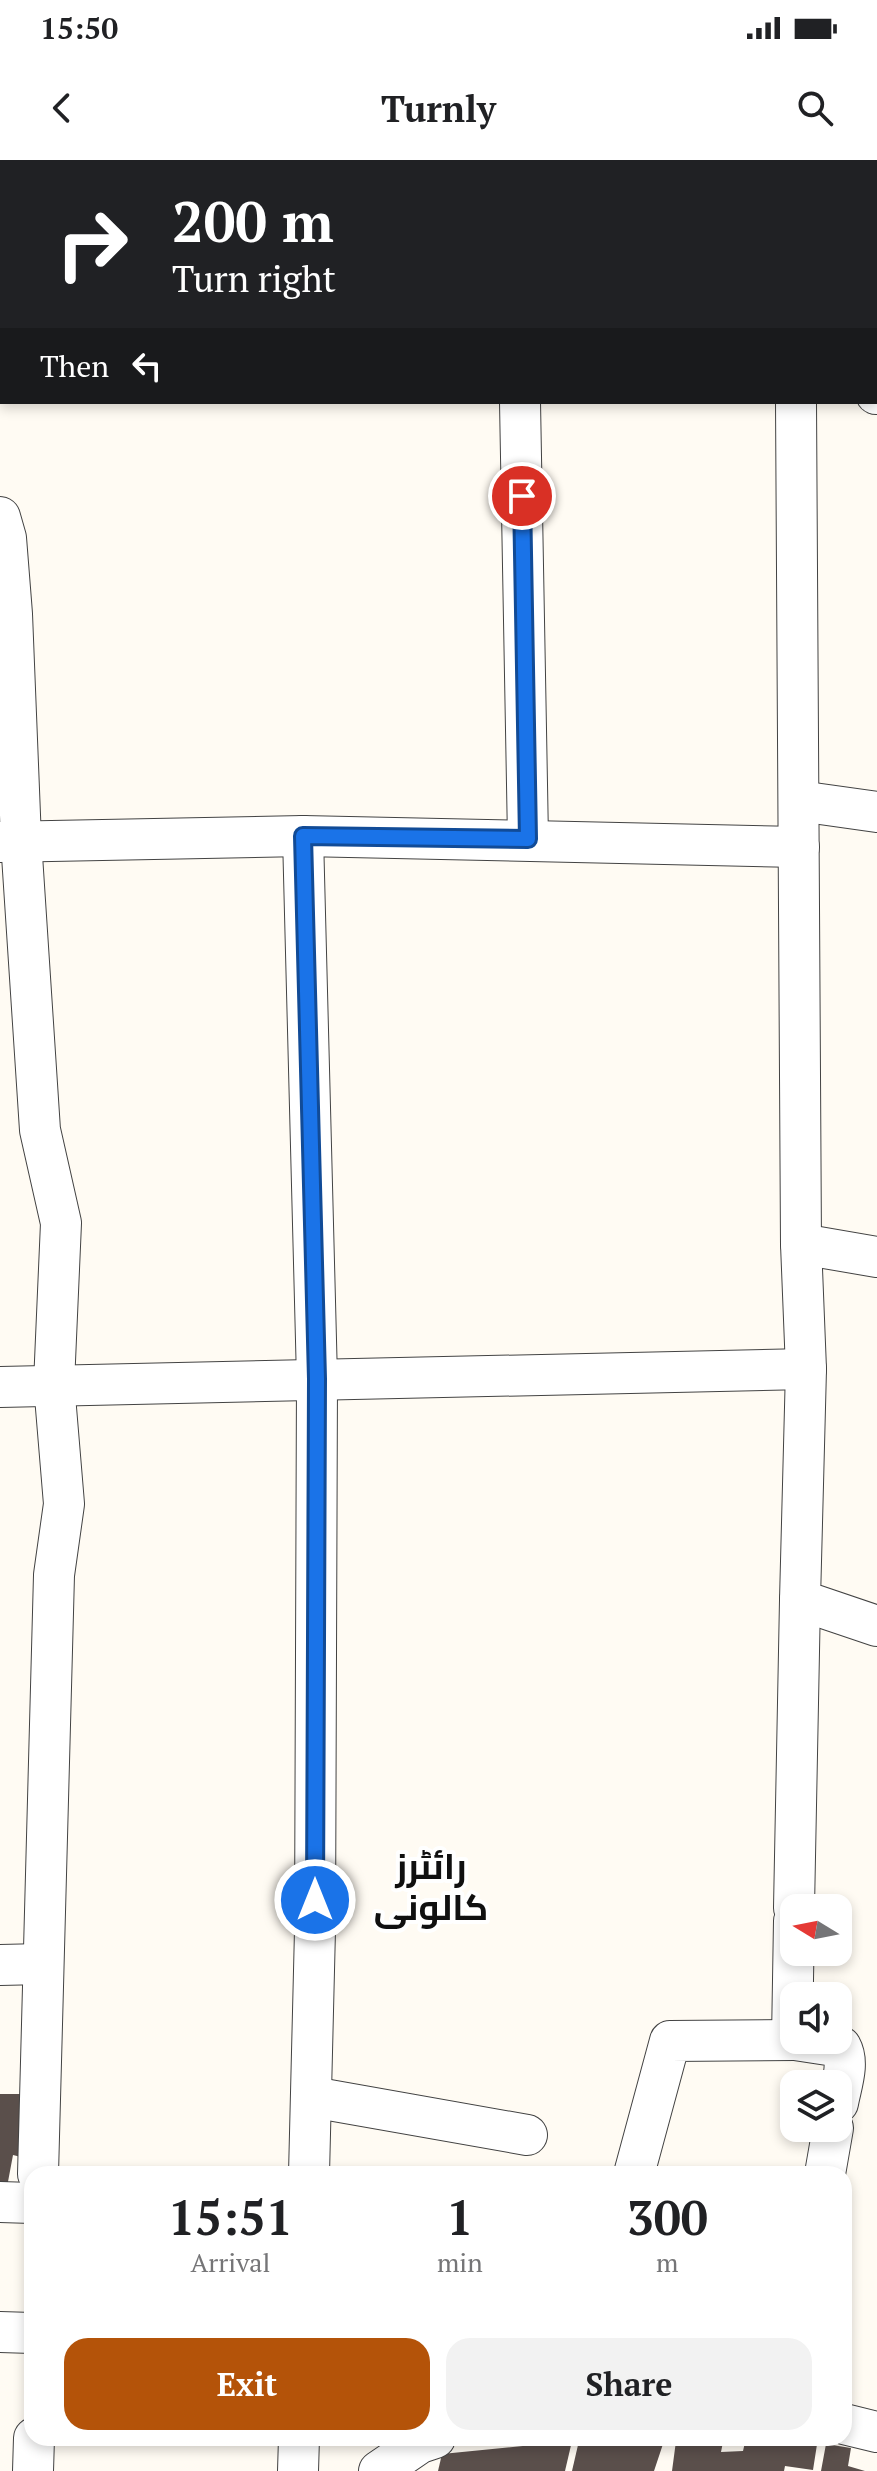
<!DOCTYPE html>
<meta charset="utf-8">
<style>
body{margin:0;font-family:"PT Serif",Cairo,serif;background:#f2f2f2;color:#202124;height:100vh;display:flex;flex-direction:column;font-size:30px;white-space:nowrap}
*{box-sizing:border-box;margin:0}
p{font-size:26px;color:#757577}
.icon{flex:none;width:44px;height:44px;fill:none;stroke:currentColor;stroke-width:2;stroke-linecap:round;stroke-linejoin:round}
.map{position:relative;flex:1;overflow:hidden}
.panel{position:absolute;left:24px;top:2006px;width:828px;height:280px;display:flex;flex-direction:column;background:#fff;border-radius:24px;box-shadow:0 4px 12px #0003}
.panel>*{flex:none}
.hud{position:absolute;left:0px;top:0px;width:878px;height:244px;box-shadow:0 4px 12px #0003;background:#202124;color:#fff;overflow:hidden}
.needle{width:52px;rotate:280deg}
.fabs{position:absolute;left:780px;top:1734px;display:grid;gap:16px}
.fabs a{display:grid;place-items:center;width:72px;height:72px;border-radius:16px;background:#fff;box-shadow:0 4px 12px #0003;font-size:40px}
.pin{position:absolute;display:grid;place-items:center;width:68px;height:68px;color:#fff;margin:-34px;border:4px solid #fff;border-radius:50%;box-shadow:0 2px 8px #0007}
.me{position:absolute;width:88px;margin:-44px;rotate:0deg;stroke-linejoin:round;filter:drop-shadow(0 0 6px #0008)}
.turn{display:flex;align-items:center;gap:28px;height:168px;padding:0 40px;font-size:36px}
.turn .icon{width:104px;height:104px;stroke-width:2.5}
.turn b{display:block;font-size:56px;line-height:68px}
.then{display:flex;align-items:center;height:76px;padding:0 40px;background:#0003;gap:16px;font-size:30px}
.eta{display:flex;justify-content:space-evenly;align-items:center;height:136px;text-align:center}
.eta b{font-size:48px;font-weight:700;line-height:56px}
.button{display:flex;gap:16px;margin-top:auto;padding:16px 40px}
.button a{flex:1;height:92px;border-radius:24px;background:#b45309;color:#fff;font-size:32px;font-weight:700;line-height:92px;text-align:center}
.button a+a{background:#f2f2f2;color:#202124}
.status{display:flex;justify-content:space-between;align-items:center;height:56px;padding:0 40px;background:#fff;direction:ltr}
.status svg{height:22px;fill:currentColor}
header{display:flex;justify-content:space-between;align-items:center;height:104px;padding:0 40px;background:#fff;font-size:36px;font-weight:700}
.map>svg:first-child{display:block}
.building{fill:#5a4f4b}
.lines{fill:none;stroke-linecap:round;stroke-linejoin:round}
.minor-casing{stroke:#434343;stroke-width:42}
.minor{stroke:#fff;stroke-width:40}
.route-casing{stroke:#114b97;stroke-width:20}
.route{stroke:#1a73e8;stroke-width:14}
.labels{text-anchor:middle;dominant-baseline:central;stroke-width:8;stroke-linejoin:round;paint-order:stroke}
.district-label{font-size:36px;font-weight:bold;fill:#101010;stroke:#fff}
</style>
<div class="status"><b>15:50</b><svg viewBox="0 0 49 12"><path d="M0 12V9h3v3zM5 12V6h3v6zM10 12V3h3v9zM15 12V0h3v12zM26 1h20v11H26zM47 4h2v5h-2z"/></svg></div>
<header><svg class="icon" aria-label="back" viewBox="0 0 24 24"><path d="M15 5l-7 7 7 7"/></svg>Turnly<svg class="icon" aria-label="search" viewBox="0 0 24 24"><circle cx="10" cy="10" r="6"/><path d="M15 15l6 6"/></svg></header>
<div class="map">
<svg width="877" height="2311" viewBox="0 0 877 2311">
<rect width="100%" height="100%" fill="#fffbf3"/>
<g class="building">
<polygon points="0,1934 40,1934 29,1999 13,1995 7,2027 0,2025"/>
<polygon points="644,2278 665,2278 654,2311 572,2311 578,2285"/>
<polygon points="746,2278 818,2278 813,2310 785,2306 784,2311 672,2311 676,2281 723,2282 721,2292 743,2291"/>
<polygon points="572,2281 565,2311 438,2311 442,2294"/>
<polygon points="826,2284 851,2288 848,2306 865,2311 821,2311"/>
</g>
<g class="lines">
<g class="minor-casing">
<g id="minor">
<polyline points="517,0 517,2"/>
<polyline points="791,0 791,2"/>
<polyline points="121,2 122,0"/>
<polyline points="876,234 877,234"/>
<polyline points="520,242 528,679"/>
<polyline points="796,242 801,1084 806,1209 800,1440 877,1466"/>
<polyline points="0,357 6,378 12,454 21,680 40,970 61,1063 54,1224 64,1344 54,1415 38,2014"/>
<polyline points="799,641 877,652"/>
<polyline points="303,676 317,1219 315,1770 309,2014"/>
<polyline points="0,682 303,676 799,687"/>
<polyline points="801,1084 877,1097"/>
<polyline points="0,1227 806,1209"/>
<polyline points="794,1748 800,1440"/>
<polyline points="0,1805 42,1804"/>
<polyline points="792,1879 794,1761"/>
<path d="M795,1880L841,1887C850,1903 841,1926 838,1943"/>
<polyline points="312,1937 527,1975"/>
<polyline points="634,2014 670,1881 794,1880"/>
<polyline points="825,2014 833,1968"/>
<polyline points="0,2042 32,2043"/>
<polyline points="0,2172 32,2173"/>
<polyline points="844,2264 877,2272"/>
<polyline points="33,2311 34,2278"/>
<polyline points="298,2311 299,2278"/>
<polyline points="379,2311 420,2283 435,2278"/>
</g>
</g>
<use href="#minor" class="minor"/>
</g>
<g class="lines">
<g class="route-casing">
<polyline id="route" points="315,1740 317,1219 303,676 528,679 522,336"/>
</g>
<use href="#route" class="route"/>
</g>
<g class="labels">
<g class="district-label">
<text x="431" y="1705">رائٹرز<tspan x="431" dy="41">کالونی</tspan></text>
</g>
</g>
</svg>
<div class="fabs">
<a><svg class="needle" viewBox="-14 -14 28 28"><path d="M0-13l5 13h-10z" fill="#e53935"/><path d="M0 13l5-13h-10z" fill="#757577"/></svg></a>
<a><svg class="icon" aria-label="sound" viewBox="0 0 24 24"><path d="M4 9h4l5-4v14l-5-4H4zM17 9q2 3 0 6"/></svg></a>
<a><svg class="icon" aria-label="layers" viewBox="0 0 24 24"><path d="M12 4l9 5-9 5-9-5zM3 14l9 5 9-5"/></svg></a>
</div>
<div class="pin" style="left:522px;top:336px;background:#d93025"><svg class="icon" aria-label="arrive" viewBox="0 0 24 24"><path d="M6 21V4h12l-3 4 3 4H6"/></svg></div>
<svg class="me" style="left:315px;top:1740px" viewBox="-20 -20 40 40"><circle r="17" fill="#1a73e8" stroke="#fff" stroke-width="3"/><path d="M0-11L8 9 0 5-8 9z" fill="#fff"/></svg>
<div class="hud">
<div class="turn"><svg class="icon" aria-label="right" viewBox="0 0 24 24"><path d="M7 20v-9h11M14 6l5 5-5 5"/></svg><div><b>200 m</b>Turn right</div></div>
<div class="then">Then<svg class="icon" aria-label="left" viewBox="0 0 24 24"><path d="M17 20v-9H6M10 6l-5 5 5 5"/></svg></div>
</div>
<section class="panel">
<div class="eta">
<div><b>15:51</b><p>Arrival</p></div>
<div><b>1</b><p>min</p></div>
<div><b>300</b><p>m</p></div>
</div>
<div class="button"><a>Exit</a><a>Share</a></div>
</section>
</div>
